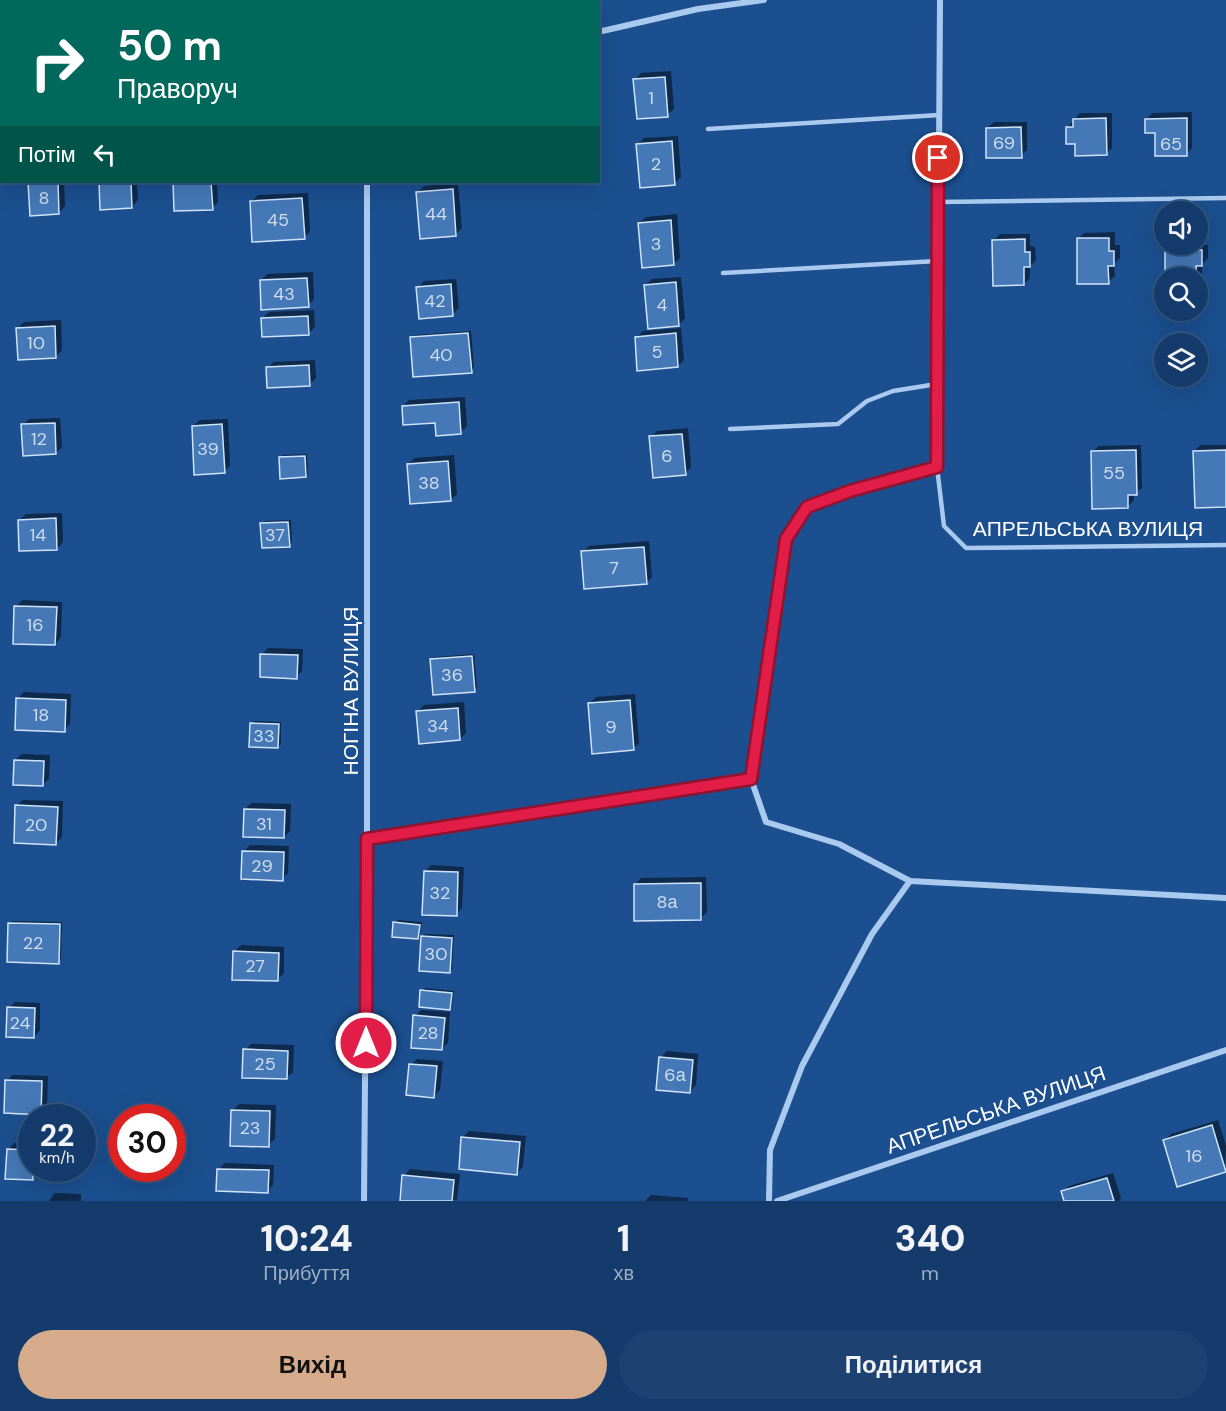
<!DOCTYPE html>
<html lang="uk">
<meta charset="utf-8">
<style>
body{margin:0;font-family:"DM Sans",sans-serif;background:#1d4271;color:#f1f3f6;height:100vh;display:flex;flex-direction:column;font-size:22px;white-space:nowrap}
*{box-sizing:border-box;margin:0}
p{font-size:20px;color:#9dadc1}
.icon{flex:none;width:33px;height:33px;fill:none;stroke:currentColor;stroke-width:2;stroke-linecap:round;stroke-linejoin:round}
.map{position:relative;height:1201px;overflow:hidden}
.panel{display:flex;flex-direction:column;background:#143b6b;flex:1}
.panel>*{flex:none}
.top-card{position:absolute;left:0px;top:0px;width:600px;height:183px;box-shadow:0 6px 24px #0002,0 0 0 2px #33557e;background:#00695c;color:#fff;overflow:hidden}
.fabs{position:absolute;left:1154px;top:201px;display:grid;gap:12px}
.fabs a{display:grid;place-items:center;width:54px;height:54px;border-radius:50%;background:#143b6b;box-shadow:0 6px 24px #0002,0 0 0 2px #33557e;font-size:30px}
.speed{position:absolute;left:18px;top:1104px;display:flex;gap:12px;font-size:30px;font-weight:700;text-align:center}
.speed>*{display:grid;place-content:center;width:78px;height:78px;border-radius:50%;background:#143b6b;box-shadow:0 6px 24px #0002,0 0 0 2px #33557e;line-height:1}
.speed small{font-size:15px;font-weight:400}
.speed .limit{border:9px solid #d22;background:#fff;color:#111}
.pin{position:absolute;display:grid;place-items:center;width:51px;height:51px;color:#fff;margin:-26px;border:3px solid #fff;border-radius:50%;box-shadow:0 2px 6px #0007}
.me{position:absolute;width:66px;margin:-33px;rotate:0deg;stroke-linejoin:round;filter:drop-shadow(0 0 4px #0008)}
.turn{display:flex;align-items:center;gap:21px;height:126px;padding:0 18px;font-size:27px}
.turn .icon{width:78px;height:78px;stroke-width:2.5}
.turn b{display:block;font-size:42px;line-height:51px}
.then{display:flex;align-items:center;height:57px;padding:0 18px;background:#0003;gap:12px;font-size:22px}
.eta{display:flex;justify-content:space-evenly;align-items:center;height:102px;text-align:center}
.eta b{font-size:36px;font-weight:800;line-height:42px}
.button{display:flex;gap:12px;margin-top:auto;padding:12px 18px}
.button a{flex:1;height:69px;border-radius:36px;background:#d6ab8b;color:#111;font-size:24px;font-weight:800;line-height:69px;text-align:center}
.button a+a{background:#1d4271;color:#f1f3f6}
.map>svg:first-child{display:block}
.shadow{fill:#0007}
.building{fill:#4478b7;stroke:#cfe3fa;stroke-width:1.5}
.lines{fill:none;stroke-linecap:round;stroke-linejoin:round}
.lane{stroke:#a9c9ee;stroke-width:4.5}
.street{stroke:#a9c9ee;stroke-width:6}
.route-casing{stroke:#92132f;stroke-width:15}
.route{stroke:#e11d48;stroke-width:10}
.labels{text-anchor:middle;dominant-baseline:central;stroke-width:4.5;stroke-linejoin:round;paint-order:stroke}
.number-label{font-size:18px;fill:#d0dded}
.street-label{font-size:21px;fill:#fff;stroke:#1b4f8f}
</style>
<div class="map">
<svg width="1226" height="1201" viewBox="0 0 1226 1201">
<rect width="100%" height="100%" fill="#1b4f8f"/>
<g class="shadow">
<polygon points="671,71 674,109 667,115 635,80 641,73"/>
<polygon points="1192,112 1192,148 1186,154 1146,119 1153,113"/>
<polygon points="1080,113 1112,113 1112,148 1106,154 1076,142 1067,128"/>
<polygon points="994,122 1027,122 1027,150 1021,156 987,128"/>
<polygon points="678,136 681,177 675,183 638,145 644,138"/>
<polygon points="30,182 64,182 65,206 59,213 31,214"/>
<polygon points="100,182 137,182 138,200 132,207 101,208"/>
<polygon points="174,182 217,182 218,202 212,208 176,210"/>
<polygon points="458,183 462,228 456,234 418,192 424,186"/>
<polygon points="308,193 310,231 304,238 252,201 258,195"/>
<polygon points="677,214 680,258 674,264 639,223 646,217"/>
<polygon points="1115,232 1115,245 1120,245 1120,258 1114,264 1115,276 1108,282 1078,239 1084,233"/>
<polygon points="1197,232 1203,232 1203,245 1208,245 1208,258 1202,264 1202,276 1197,281 1197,278 1167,278 1197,244"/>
<polygon points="1000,234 1030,234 1030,246 1035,247 1036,260 1030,266 1030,278 1024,284 994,240"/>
<polygon points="313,272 314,299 308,306 261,281 267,274"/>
<polygon points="681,277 685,318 679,325 645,285 652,279"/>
<polygon points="456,279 459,308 452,315 418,288 424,281"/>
<polygon points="314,310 315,327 309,333 263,318 269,312"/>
<polygon points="61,320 62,350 56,357 18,328 24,322"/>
<polygon points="681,328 684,360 678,366 636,338 643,331"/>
<polygon points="471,331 474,368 471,371 411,338 414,335"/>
<polygon points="315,360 316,378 309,385 268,368 274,362"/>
<polygon points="465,397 467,426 460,433 403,406 409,400"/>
<polygon points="60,418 62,447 56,453 23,425 29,419"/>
<polygon points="228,419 230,466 224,472 193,426 200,420"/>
<polygon points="688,428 691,467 685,474 651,437 657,431"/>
<polygon points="1141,445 1142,488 1134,494 1134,500 1128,506 1092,452 1099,446"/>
<polygon points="1201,445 1226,445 1226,506 1194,451"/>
<polygon points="307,454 308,473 305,476 280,457 283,455"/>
<polygon points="454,455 457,494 451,500 408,464 415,458"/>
<polygon points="62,513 63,542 57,549 20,520 26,514"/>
<polygon points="291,520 292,543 289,545 262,523 265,521"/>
<polygon points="649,541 652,577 646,583 583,552 589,546"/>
<polygon points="22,600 62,602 61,637 55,644 16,607"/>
<polygon points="268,648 303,649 302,671 296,677 262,654"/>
<polygon points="474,654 477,688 474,690 431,659 434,657"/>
<polygon points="24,692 71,694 70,724 64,730 18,698"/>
<polygon points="635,694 639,743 633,749 589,704 596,697"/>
<polygon points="464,702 466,733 460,739 418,711 424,705"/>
<polygon points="254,721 281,722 281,744 278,747 251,724"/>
<polygon points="22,754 50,755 49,779 42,785 15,760"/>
<polygon points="23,800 63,801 62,837 56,843 16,806"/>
<polygon points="252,803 291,804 290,831 284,837 245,809"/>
<polygon points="250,845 289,846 288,873 282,879 244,851"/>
<polygon points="431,865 464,867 462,908 456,914 425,872"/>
<polygon points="706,877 707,912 701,918 635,885 641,878"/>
<polygon points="398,920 422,922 420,935 418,938 395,923"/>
<polygon points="12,921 62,922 61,959 58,962 10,923"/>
<polygon points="425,934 454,935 452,969 450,971 422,936"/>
<polygon points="241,945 284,947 284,973 277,980 234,952"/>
<polygon points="425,988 454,991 452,1006 450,1008 422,991"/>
<polygon points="15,1002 40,1003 40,1030 34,1037 9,1008"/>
<polygon points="421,1010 450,1012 448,1043 441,1049 415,1016"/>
<polygon points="251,1044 294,1045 293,1072 286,1078 245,1050"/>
<polygon points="667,1051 698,1054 696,1085 689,1092 661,1057"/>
<polygon points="417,1059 443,1061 440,1090 434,1096 411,1065"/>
<polygon points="13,1075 48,1076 47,1107 41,1113 6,1081"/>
<polygon points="239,1104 276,1105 275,1139 268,1145 233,1110"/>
<polygon points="1218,1120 1226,1146 1225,1171 1165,1140 1171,1134"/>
<polygon points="469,1131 526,1136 523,1167 517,1173 463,1137"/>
<polygon points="14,1143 32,1144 32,1168 39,1168 39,1172 33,1179 8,1150"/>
<polygon points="225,1163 274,1165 273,1185 267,1191 219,1169"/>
<polygon points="410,1169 460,1174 457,1200 401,1201 404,1176"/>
<polygon points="1113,1173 1121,1198 1119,1201 1066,1201 1063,1192 1069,1186"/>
<polygon points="55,1193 81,1194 81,1201 49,1201"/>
<polygon points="651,1195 688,1198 688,1201 645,1201"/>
</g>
<g class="building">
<polygon points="665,77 668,117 637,119 633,79"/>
<polygon points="1106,118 1107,155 1075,156 1075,144 1066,144 1066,127 1073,127 1073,119"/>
<polygon points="1187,118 1187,156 1155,156 1155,133 1145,133 1145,119"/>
<polygon points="1021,127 1022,158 986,158 986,128"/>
<polygon points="672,141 675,185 640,188 636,144"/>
<polygon points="28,182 58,182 59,214 30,216"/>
<polygon points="99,182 131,182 132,208 100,210"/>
<polygon points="173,182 211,182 213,210 174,211"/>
<polygon points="453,189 456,236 420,239 416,192"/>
<polygon points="302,198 305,239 252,242 250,201"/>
<polygon points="671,220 674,265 642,268 638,223"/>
<polygon points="1077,238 1109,238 1109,251 1114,251 1114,266 1108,266 1109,284 1077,284"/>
<polygon points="1197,238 1197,250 1202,250 1202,266 1196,266 1197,278 1165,278 1165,244 1197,244"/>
<polygon points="1025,239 1025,252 1030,252 1030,267 1024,267 1024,285 993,286 992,240"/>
<polygon points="307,278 309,307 261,310 260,280"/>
<polygon points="676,282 679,326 648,329 644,285"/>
<polygon points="451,284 453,316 419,319 416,287"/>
<polygon points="308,316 309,335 262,337 261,318"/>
<polygon points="55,326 56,358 18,360 16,328"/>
<polygon points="468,333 472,373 413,377 410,337"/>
<polygon points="676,333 678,367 637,371 635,337"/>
<polygon points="309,365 310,386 267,388 266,367"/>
<polygon points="459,402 461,434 436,436 435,423 403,425 402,406"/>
<polygon points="55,423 56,454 23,456 21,424"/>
<polygon points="222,424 225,473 194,475 192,426"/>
<polygon points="682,434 686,475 653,478 649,436"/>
<polygon points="1136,450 1137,495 1128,495 1128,508 1092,509 1091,451"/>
<polygon points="1226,450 1226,507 1195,508 1193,451"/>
<polygon points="305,456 306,477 280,479 279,457"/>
<polygon points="448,461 451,501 410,504 407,464"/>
<polygon points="56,518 57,550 19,551 18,520"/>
<polygon points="288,522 290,547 262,548 260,523"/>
<polygon points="644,547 647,584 584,589 581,551"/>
<polygon points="14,606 57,607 55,645 13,644"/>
<polygon points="260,654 298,655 297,679 260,677"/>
<polygon points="472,656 475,692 433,695 430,659"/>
<polygon points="16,698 66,700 65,732 15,730"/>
<polygon points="630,700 634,750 592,754 588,703"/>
<polygon points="458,708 460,740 419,744 416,711"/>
<polygon points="250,723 279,724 278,748 249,747"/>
<polygon points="14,760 44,761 43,786 13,785"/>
<polygon points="15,805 58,807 56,845 14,843"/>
<polygon points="244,809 285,810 284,838 243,837"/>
<polygon points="242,851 284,852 283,881 241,879"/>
<polygon points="424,871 458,872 457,916 422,915"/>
<polygon points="701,883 701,920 634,921 634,884"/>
<polygon points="393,922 420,925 418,939 392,937"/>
<polygon points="8,923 60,924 59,964 7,962"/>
<polygon points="421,936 452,938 450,973 419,971"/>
<polygon points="233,951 279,953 278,981 232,980"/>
<polygon points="420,990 452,993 450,1010 419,1007"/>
<polygon points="7,1007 35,1008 34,1038 6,1037"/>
<polygon points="413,1015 445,1018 442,1050 411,1048"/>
<polygon points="243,1049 288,1051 287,1079 242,1078"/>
<polygon points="659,1057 693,1060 690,1093 656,1090"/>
<polygon points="409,1064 437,1066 434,1098 406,1095"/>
<polygon points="5,1080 42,1081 41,1115 4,1113"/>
<polygon points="231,1110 270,1111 269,1147 230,1146"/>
<polygon points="1212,1125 1226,1172 1177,1187 1163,1140"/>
<polygon points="461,1137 520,1142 517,1175 459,1169"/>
<polygon points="7,1149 32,1150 33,1180 5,1179"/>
<polygon points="217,1169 269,1170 268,1193 216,1191"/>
<polygon points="402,1175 454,1180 452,1201 400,1201"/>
<polygon points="1107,1178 1114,1201 1064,1201 1061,1191"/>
</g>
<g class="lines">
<g class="lane">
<polyline points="708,129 939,115"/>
<polyline points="938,202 1226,198"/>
<polyline points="723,273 937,261"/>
<polyline points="730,429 838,424 867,401 893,391 937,384"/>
<polyline points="937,467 944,526 966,548 1226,545"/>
</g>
<g class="street">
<polyline points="24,0 24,2"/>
<polyline points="598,32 698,9 764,0"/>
<polyline points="0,160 2,136"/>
<polyline points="751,779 786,539 807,507 850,491 937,467 940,0"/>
<polyline points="367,839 751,779 766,822 839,844 910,881 1226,898"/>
<polyline points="364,1201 367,839 367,182"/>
<polyline points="769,1201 770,1150 802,1066 872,934 910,881"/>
<polyline points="777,1201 1226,1050"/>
</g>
</g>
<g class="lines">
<g class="route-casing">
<polyline id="route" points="366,1043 367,839 751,779 786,539 807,507 850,491 937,467 938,158"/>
</g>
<use href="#route" class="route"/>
</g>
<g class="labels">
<g class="number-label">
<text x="651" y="98">1</text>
<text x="1004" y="143">69</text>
<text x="1171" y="144">65</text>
<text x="656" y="164">2</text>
<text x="44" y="198">8</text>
<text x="436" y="214">44</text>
<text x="278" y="220">45</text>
<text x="656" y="244">3</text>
<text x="284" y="294">43</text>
<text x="435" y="301">42</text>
<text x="662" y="305">4</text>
<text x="36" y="343">10</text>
<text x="657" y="352">5</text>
<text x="441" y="355">40</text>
<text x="39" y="439">12</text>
<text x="208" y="449">39</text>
<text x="667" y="456">6</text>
<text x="1114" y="473">55</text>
<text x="429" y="483">38</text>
<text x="38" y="535">14</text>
<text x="275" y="535">37</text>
<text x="614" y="568">7</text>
<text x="35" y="625">16</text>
<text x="452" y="675">36</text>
<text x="41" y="715">18</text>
<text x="438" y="726">34</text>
<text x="611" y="727">9</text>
<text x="264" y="736">33</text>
<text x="264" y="824">31</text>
<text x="36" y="825">20</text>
<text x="262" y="866">29</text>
<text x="440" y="893">32</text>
<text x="667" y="902">8а</text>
<text x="33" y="943">22</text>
<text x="436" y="954">30</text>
<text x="255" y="966">27</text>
<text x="20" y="1023">24</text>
<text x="428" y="1033">28</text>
<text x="265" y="1064">25</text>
<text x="675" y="1075">6а</text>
<text x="250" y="1128">23</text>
<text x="1194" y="1156">16</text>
</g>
<g class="street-label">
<text x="1088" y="529">АПРЕЛЬСЬКА ВУЛИЦЯ</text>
<text transform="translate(351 691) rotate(-90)">НОГІНА ВУЛИЦЯ</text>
<text transform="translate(996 1110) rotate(-19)">АПРЕЛЬСЬКА ВУЛИЦЯ</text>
</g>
</g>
</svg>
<div class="fabs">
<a><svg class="icon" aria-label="sound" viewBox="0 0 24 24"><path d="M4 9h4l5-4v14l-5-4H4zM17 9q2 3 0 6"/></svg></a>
<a><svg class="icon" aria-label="search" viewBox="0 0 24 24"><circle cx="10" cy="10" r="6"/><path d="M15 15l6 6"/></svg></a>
<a><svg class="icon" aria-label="layers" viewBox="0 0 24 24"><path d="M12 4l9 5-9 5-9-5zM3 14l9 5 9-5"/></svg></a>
</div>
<div class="speed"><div>22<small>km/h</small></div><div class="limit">30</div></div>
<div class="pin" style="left:938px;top:158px;background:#d93025"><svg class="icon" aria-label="arrive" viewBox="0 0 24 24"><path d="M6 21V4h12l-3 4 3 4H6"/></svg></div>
<svg class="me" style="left:366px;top:1043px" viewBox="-20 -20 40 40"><circle r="17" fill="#e11d48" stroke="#fff" stroke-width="3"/><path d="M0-11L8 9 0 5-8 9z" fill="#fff"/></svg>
<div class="top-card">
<div class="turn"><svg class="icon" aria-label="right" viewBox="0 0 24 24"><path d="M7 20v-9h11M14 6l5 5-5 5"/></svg><div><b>50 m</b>Праворуч</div></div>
<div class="then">Потім<svg class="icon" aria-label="left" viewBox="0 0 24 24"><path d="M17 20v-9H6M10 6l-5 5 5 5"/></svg></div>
</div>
</div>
<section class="panel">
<div class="eta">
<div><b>10:24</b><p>Прибуття</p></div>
<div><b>1</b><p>хв</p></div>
<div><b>340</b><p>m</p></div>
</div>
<div class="button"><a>Вихід</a><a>Поділитися</a></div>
</section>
